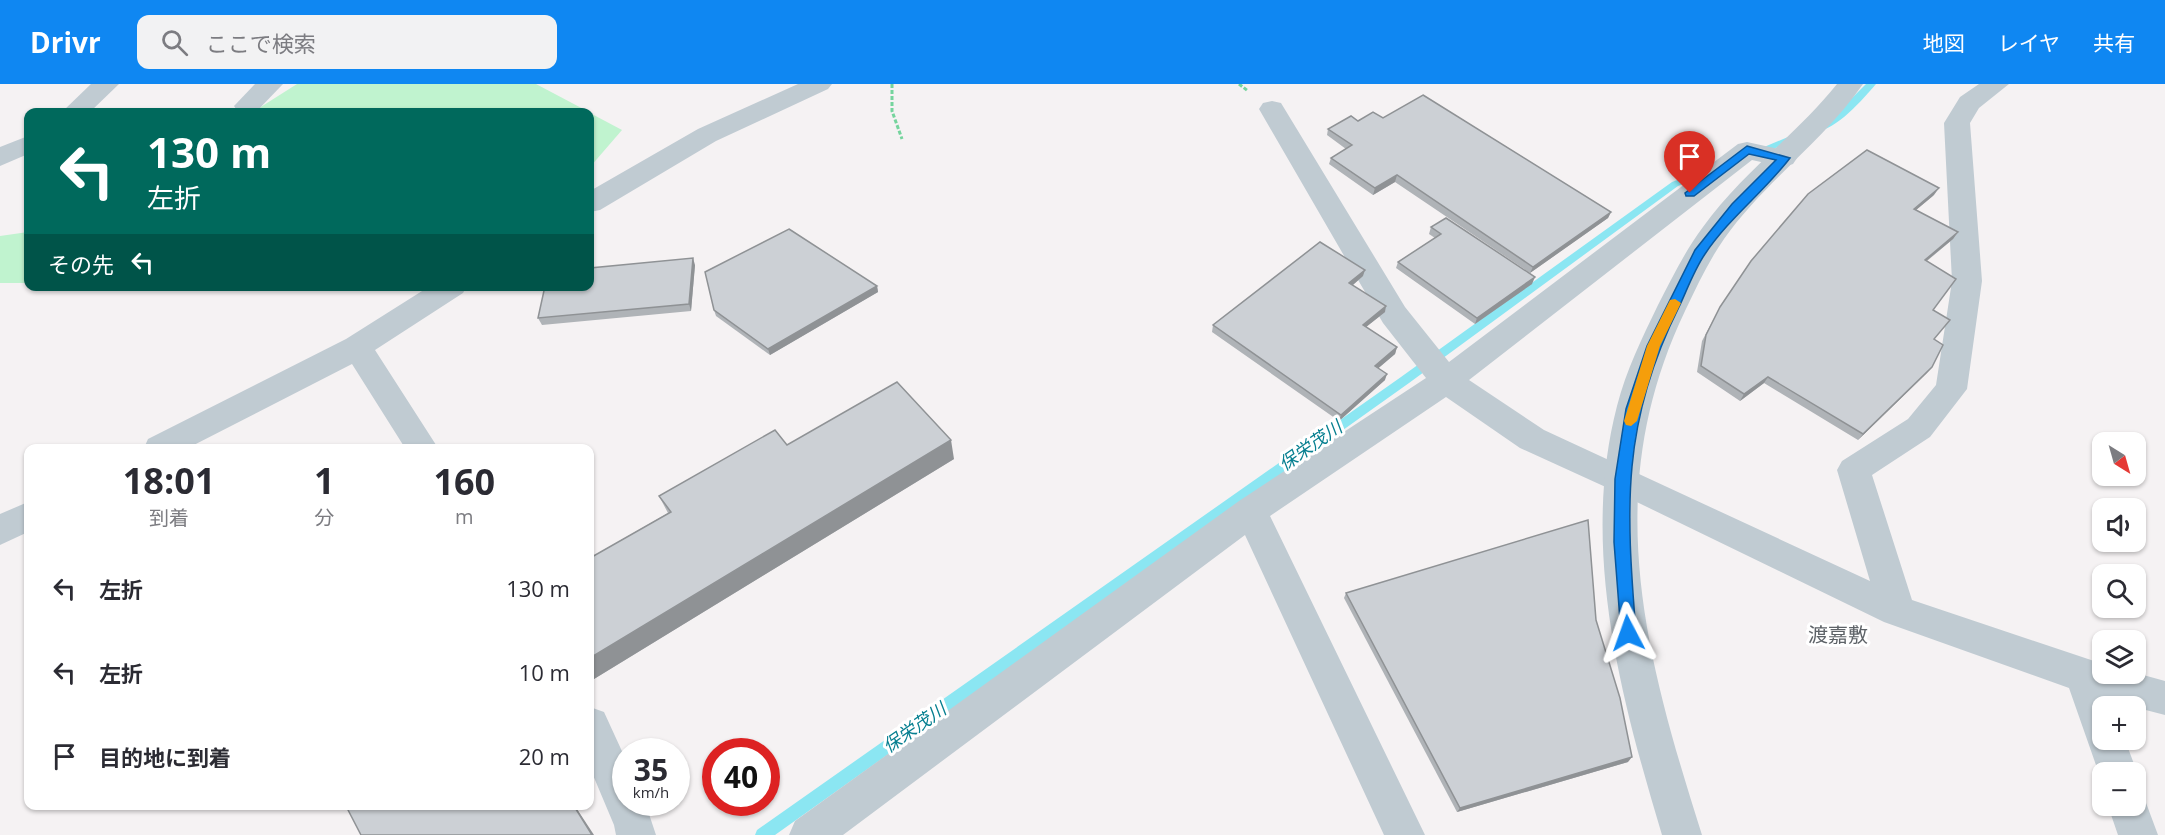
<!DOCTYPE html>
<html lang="ja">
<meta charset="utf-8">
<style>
body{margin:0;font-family:"Open Sans","Noto Sans JP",sans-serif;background:#f2f2f3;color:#2b2b33;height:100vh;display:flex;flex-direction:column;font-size:22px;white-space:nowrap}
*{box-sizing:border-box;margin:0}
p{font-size:20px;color:#7c7c81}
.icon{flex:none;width:33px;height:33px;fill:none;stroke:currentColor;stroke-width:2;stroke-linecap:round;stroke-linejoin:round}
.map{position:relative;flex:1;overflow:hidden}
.panel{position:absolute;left:24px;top:360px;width:570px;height:366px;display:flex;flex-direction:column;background:#fff;border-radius:12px;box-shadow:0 2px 4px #0004}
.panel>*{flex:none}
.banner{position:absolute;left:24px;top:24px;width:570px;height:183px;border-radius:12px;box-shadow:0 2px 4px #0004;background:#00695c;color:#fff;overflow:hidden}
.needle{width:39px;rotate:143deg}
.controls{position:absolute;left:2092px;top:348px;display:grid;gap:12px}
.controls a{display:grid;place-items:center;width:54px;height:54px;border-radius:12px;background:#fff;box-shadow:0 2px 4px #0004;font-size:30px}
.speed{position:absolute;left:612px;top:654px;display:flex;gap:12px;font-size:30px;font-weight:700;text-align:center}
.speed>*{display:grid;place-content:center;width:78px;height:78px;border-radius:50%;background:#fff;box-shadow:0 2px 4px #0004;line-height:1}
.speed small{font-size:15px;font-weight:400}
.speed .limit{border:9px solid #d22;background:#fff;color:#111}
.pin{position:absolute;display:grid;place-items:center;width:51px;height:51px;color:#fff;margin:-62px -26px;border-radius:50% 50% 50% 0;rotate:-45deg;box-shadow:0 0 6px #0007}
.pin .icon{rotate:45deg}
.me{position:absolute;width:66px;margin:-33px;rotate:356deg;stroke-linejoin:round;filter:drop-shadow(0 0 4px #0008)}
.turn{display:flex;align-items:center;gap:21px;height:126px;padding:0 24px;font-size:27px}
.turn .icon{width:78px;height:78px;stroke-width:2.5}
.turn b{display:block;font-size:42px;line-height:51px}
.then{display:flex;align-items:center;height:57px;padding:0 24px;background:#0003;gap:12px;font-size:22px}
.eta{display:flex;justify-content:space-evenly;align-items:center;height:102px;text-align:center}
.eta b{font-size:36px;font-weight:700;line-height:42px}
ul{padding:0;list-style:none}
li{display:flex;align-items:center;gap:18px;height:84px;padding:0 24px}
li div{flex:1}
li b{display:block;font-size:22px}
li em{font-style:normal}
header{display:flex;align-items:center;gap:36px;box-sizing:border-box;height:84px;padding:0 30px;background:#0f87f2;color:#fff}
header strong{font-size:28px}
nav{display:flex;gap:33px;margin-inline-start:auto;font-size:21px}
.search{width:420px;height:54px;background:#f2f2f3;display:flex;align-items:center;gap:15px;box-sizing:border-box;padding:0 21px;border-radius:12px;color:#7c7c81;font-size:22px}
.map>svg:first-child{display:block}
.green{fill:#c0f3cf}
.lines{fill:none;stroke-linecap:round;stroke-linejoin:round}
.stream{fill:#8be6f2;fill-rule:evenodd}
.path{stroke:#75d49d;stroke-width:3;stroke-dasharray:4 2;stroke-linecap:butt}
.minor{fill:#c0cbd2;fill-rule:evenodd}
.tertiary{fill:#c0cbd2;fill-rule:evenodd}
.wall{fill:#afb3b7}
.shaded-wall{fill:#8f9295}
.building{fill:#ccd0d5;stroke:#8f9295;stroke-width:1.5}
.route{fill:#0f87f2;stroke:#0a589d;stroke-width:1.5}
.slow{fill:#f59e0b}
.labels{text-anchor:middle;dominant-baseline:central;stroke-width:6;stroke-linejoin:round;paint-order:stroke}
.water-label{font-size:18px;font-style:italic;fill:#067f90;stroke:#fff}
.quarter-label{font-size:20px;fill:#5e6368;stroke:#fff}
</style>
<header>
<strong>Drivr</strong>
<div class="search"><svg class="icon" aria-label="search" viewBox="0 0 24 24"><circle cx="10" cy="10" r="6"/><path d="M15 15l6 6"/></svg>ここで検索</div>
<nav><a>地図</a><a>レイヤ</a><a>共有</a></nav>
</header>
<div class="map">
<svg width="2165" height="751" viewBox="0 0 2165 751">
<rect width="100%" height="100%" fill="#f5f2f3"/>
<g class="green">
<polygon points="297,0 536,0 589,28 253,28"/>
<polygon points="590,29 622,46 590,83"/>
<polygon points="28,148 28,199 0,199 0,152"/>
</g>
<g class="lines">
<g class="stream">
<path d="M1866,0H1876C1863,15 1834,49 1814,47V43L1830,36Z"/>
<polygon points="1795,50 1798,51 1798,55 1758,71 1752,71 1750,69"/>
<polygon points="1711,83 1714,84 1714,88 1678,102 1409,299 775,751 755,751 757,746 1401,293 1672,98"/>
</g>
<g class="path">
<polyline points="892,0 892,27 902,55"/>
<polyline points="1239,0 1248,7"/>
</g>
<g class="minor">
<polygon points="91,0 119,0 90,28 62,28"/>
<polygon points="255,0 283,0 256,28 238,28 234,22"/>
<polygon points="798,0 832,0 828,5 716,57 600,126 590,128 590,107 698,45"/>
<polygon points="1979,0 2009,0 1979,24 1970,39 1982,197 1967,305 1930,353 1872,391 1912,516 2103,580 2103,590 2136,589 2165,597 2165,631 2111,617 2113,622 2103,622 2103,656 2125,656 2137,688 2136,690 2103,688 2103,701 2069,604 1884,538 1610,405 1520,364 1446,313 1270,432 1425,751 1384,751 1245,451 843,751 789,751 795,737 1239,417 1426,294 1383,239 1259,25 1263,19 1272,17 1281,19 1405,223 1449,278 1738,60 1747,58 1793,68 1797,74 1793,80 1784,83 1752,76 1469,296 1544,346 1870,497 1837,386 1842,377 1908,335 1936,301 1952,197 1944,39 1960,13"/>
<polygon points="28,52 28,70 0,82 0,63"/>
<polygon points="430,202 467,202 463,209 375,266 438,364 405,364 352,280 188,364 144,364 148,355 346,255"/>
<polygon points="28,418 28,448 0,461 0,430"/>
<polygon points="590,623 604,628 626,676 626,718 645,718 656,751 616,751 614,741 590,684"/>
<polygon points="2136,706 2142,708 2158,751 2118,751 2108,722 2136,722"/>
</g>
<path class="tertiary" d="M1837,0H1863C1823,58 1764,98 1724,155C1708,178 1697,202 1685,227C1599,407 1645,571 1702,751H1662C1621,614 1580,465 1617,322C1626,287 1642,254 1658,221C1672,194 1685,167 1703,143C1741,90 1796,51 1837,0Z"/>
</g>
<g class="wall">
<polygon points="1383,34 1611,128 1608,134 1530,189 1395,98 1373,111 1329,80 1331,74 1346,65 1327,51 1328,45 1358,37"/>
<polygon points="1934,111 1916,126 1958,148 1953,155 1927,177 1933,226 1934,255 1932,283 1858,356 1764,299 1740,317 1697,288 1702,257 1720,223"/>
<polygon points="1431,143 1532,200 1475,240 1396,184 1398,178 1435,154 1429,150"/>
<polygon points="695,181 691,227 542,241 538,234"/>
<polygon points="1363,192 1353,201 1385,228 1366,243 1397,263 1395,270 1378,284 1385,296 1339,337 1212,248 1213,241"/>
<polygon points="877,202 878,208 770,271 716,232 714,226"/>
<polygon points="787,361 954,375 594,595 590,588 590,474 668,429 659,412"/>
<polygon points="1346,509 1596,536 1628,678 1457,728 1344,514"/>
</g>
<g class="shaded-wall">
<polygon points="1397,91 1395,98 1373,111 1375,104"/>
<polygon points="1939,104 1934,111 1910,131 1914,125"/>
<polygon points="1611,128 1608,134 1530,189 1533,183"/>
<polygon points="1958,148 1953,155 1920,182 1925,176"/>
<polygon points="693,174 695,181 691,227 689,220"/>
<polygon points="1365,186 1363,192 1348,205 1349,199"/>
<polygon points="1535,193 1532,200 1475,240 1477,234"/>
<polygon points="877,202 878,208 770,271 768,265"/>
<polygon points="1386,222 1385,228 1361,247 1363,241"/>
<polygon points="1397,263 1395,270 1374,288 1375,282"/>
<polygon points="1932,283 1927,289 1858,356 1863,350"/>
<polygon points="1387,290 1385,296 1339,337 1341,331"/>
<polygon points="1768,293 1764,299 1740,317 1744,310"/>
<polygon points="951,356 954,375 594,595 590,588 590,574"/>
<polygon points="1632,673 1628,678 1457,728 1460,724"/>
<polygon points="574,722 575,722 594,751 592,751"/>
</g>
<g class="building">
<polygon points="1423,11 1611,128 1533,183 1397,91 1375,104 1331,74 1352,61 1328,45 1351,32 1358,37 1373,28 1383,34"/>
<polygon points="1867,66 1939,104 1914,125 1958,148 1925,176 1956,195 1933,226 1950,236 1934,255 1943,261 1932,283 1863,350 1768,293 1744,310 1701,282 1706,251 1720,223 1751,177 1808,110"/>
<polygon points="1446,134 1535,193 1477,234 1398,178 1441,150 1431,143"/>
<polygon points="789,145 877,202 768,265 714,226 705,188"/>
<polygon points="1320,158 1365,186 1349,199 1386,222 1363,241 1397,263 1375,282 1387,290 1341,331 1213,241"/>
<polygon points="693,174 689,220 538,234 545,202 590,202 590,184"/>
<polygon points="897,298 951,356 590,574 590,474 671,428 659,412 775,346 787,361"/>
<polygon points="1588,436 1596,536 1620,614 1632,673 1460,724 1346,509"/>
<polygon points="346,722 574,722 592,751 361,751"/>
</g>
<path class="route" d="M1747,62L1790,74C1764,108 1729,134 1705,170C1694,186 1687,206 1679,223C1621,339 1626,424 1636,549L1628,555L1621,549L1614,458L1615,395L1626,325L1647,262L1695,166L1732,120L1776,76L1749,70L1694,112H1686L1685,109Z"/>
<polygon class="slow" points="1675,215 1681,219 1660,262 1637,337 1631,342 1626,341 1624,337 1647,262 1670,216"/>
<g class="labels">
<g class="water-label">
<text transform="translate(1310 361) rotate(-35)">保栄茂川</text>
<text transform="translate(914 643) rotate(-35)">保栄茂川</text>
</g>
<g class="quarter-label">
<text x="1838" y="550">渡嘉敷</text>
</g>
</g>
</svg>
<div class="controls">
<a><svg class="needle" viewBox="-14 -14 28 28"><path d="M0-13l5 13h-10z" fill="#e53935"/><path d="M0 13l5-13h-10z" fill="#7c7c81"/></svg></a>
<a><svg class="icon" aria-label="sound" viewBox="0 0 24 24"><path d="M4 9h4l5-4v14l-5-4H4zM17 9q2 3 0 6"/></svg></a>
<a><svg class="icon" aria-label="search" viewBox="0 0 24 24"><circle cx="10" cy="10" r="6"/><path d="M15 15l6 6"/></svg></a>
<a><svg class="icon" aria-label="layers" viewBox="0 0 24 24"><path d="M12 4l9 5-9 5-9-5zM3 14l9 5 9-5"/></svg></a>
<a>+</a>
<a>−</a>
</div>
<div class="speed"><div>35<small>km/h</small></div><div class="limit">40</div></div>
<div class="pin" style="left:1690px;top:109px;background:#d93025"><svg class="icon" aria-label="arrive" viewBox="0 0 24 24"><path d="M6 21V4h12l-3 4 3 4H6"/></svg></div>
<svg class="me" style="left:1628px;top:549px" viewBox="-20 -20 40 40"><path d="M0-17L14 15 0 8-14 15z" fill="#0f87f2" stroke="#fff" stroke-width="4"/></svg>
<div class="banner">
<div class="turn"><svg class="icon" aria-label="left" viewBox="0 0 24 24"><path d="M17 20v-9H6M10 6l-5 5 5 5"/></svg><div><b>130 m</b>左折</div></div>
<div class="then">その先<svg class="icon" aria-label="left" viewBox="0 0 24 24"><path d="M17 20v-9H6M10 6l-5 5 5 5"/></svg></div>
</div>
<section class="panel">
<div class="eta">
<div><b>18:01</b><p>到着</p></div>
<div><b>1</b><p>分</p></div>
<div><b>160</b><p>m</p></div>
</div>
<ul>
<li><svg class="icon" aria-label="left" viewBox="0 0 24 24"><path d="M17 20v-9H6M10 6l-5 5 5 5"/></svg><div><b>左折</b></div><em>130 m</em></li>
<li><svg class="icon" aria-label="left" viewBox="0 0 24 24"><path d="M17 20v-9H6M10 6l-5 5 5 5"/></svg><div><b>左折</b></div><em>10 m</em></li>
<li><svg class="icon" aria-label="arrive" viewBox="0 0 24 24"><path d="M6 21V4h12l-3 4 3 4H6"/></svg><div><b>目的地に到着</b></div><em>20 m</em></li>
</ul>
</section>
</div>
